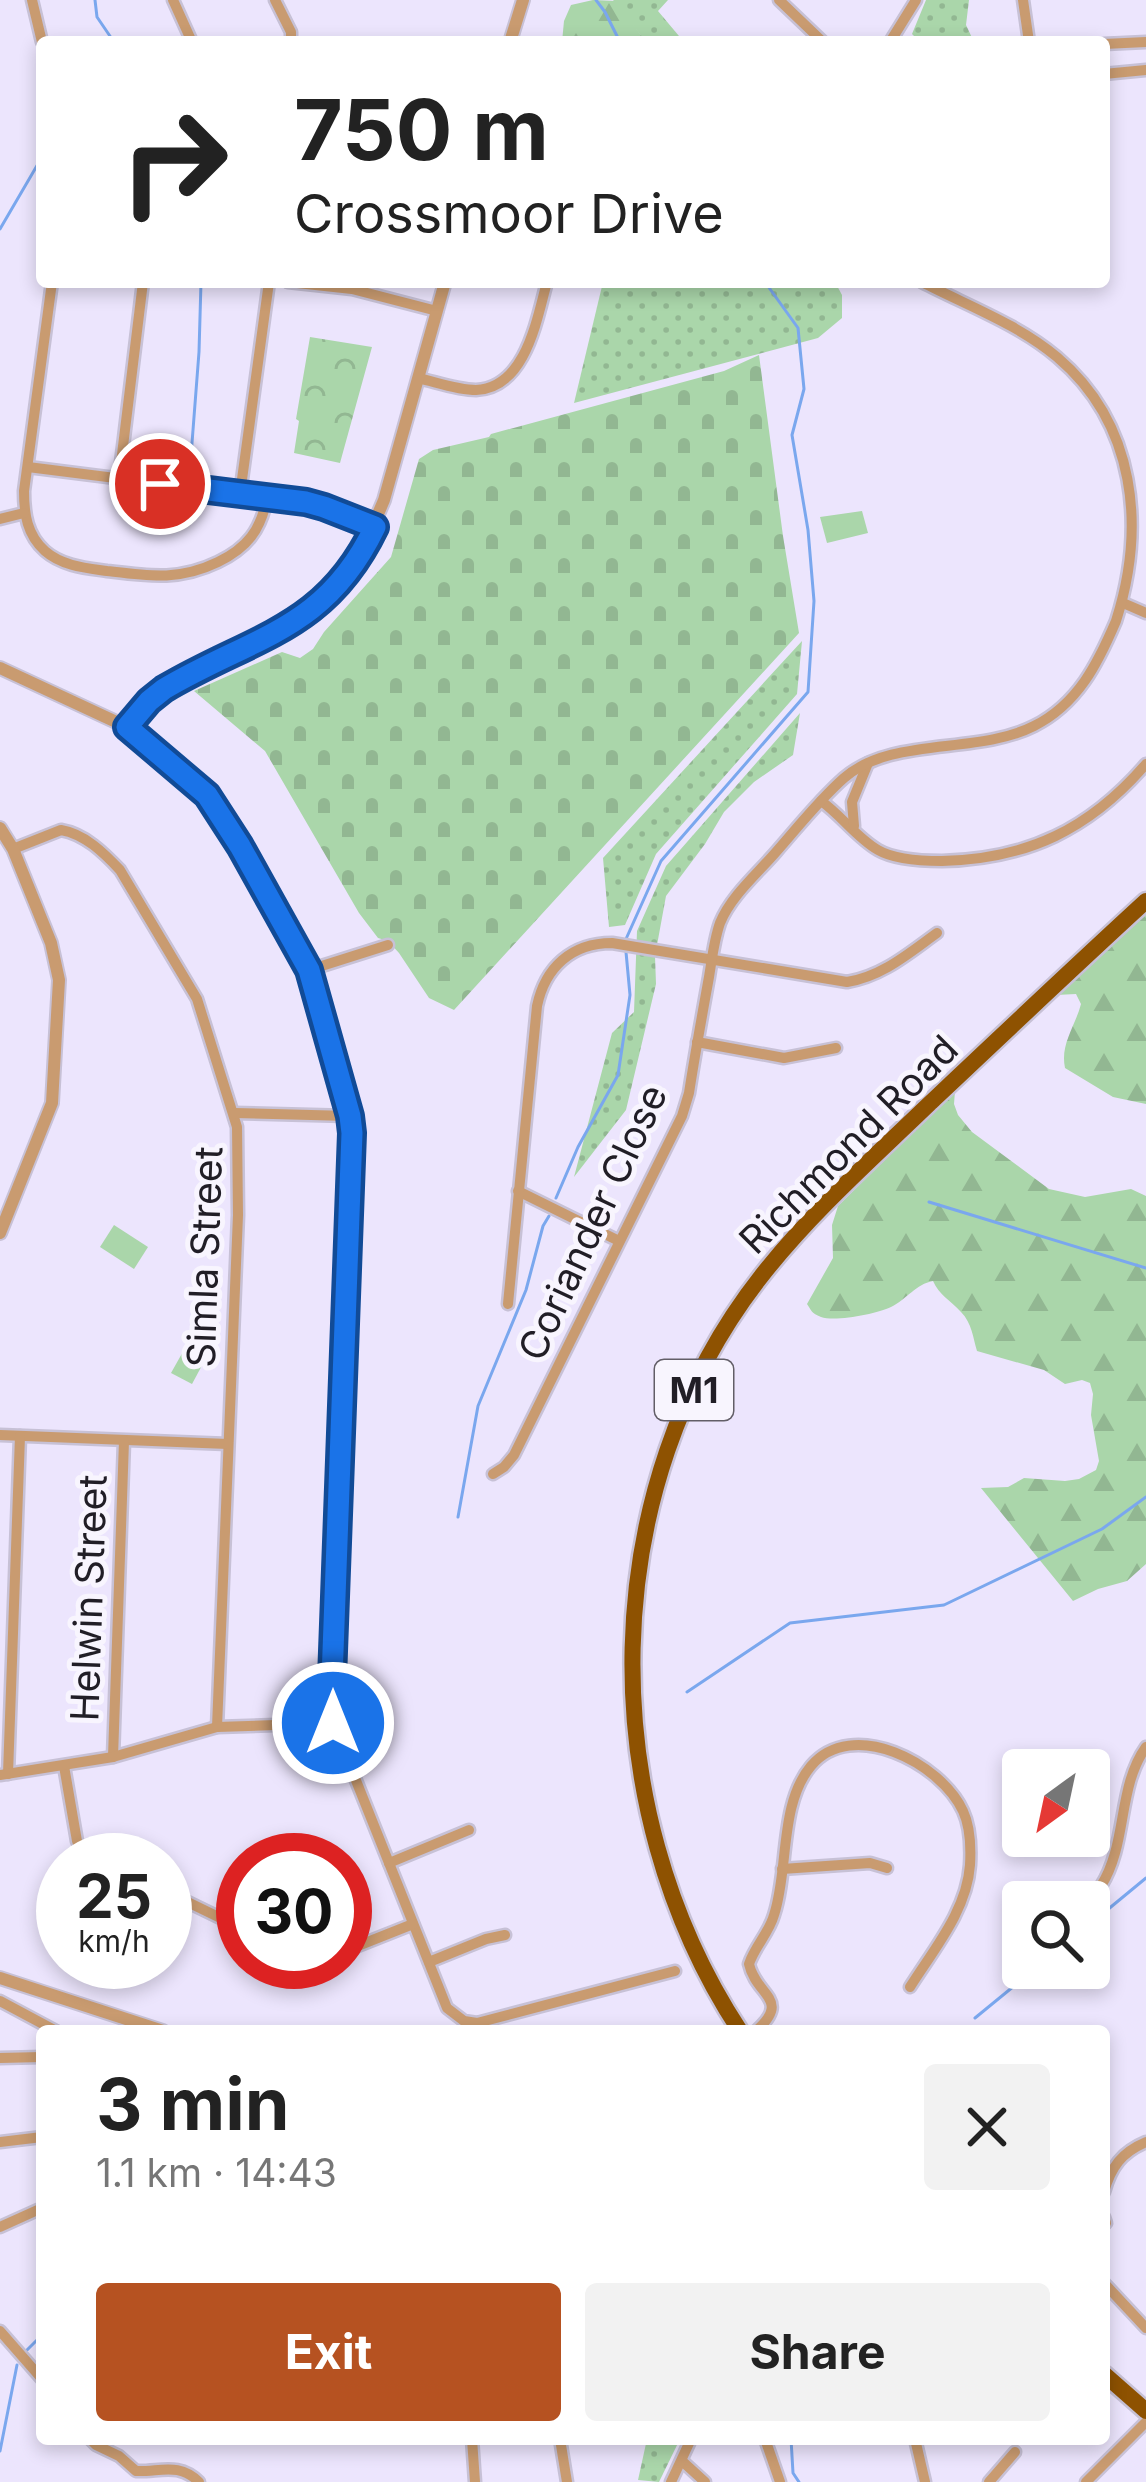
<!DOCTYPE html>
<meta charset="utf-8">
<style>
body{margin:0;font-family:Inter,sans-serif;background:#f2f2f2;color:#222;height:100vh;display:flex;flex-direction:column;font-size:45px;white-space:nowrap}
*{box-sizing:border-box;margin:0}
p{font-size:39px;color:#767676}
.icon{flex:none;width:66px;height:66px;fill:none;stroke:currentColor;stroke-width:2;stroke-linecap:round;stroke-linejoin:round}
.map{position:relative;flex:1;overflow:hidden}
.panel{position:absolute;left:36px;top:2025px;width:1074px;height:420px;display:flex;flex-direction:column;background:#fff;border-radius:12px;box-shadow:0 6px 18px #0003}
.panel>*{flex:none}
.guide{position:absolute;left:36px;top:36px;width:1074px;height:252px;border-radius:12px;box-shadow:0 6px 18px #0003;background:#fff;color:#222;overflow:hidden}
.needle{width:78px;rotate:213deg}
.fabs{position:absolute;left:1002px;top:1749px;display:grid;gap:24px}
.fabs a{display:grid;place-items:center;width:108px;height:108px;border-radius:12px;background:#fff;box-shadow:0 6px 18px #0003;font-size:60px}
.speed{position:absolute;left:36px;top:1833px;display:flex;gap:24px;font-size:60px;font-weight:700;text-align:center}
.speed>*{display:grid;place-content:center;width:156px;height:156px;border-radius:50%;background:#fff;box-shadow:0 6px 18px #0003;line-height:1}
.speed small{font-size:30px;font-weight:400}
.speed .limit{border:18px solid #d22;background:#fff;color:#111}
.pin{position:absolute;display:grid;place-items:center;width:102px;height:102px;color:#fff;margin:-51px;border:6px solid #fff;border-radius:50%;box-shadow:0 3px 12px #0007}
.me{position:absolute;width:132px;margin:-66px;rotate:0deg;stroke-linejoin:round;filter:drop-shadow(0 0 9px #0008)}
.turn{display:flex;align-items:center;gap:42px;height:252px;padding:0 60px;font-size:54px}
.turn .icon{width:156px;height:156px;stroke-width:2.5}
.turn b{display:block;font-size:84px;line-height:102px}
.round{display:grid;place-items:center;flex:none;width:126px;height:126px;border-radius:12px;background:#f2f2f2}
.head{display:flex;align-items:center;justify-content:space-between;height:204px;padding:0 60px}
h1{font-size:72px;font-weight:700;line-height:90px}
.cta{display:flex;gap:24px;margin-top:auto;padding:24px 60px}
.cta a{flex:1;height:138px;border-radius:12px;background:#b65221;color:#fff;font-size:48px;font-weight:700;line-height:138px;text-align:center}
.cta a+a{background:#f2f2f2;color:#222}
.map>svg:first-child{display:block}
.grass{fill:url(#grass-dots)}
.forest{fill:url(#forest-firs)}
.cemetery{fill:url(#cemetery-stones)}
.park{fill:url(#park-crowns)}
.pitch{fill:#aad6aa}
.lines{fill:none;stroke-linecap:round;stroke-linejoin:round}
.stream{stroke:#7aa7ee;stroke-width:3}
.minor-casing{stroke:#c7c1d6;stroke-width:15}
.tertiary-casing{stroke:#c7c1d6;stroke-width:16}
.trunk-casing{stroke:#c7c1d6;stroke-width:21}
.minor{stroke:#c99b70;stroke-width:10}
.tertiary{stroke:#c99b70;stroke-width:12}
.trunk{stroke:#8e5201;stroke-width:16}
.route-casing{stroke:#114b97;stroke-width:30}
.route{stroke:#1a73e8;stroke-width:21}
.labels{text-anchor:middle;dominant-baseline:central;stroke-width:10;stroke-linejoin:round;paint-order:stroke}
.shield{fill:#f8f5fe;stroke:#625e67;stroke-width:3}
.shield-label{font-size:36px;font-weight:bold;fill:#211e26}
.street-label{font-size:39px;fill:#211e26;stroke:#f8f5fe}
</style>
<div class="map">
<svg width="1146" height="2482" viewBox="0 0 1146 2482">
<defs>
<pattern id="grass-dots" width="8" height="8" patternUnits="userSpaceOnUse" patternTransform="scale(3)"><rect width="8" height="8" fill="#aad6aa"/><path d="M2 2h.1M6 6h.1" fill="none" stroke="#92b792" stroke-width="1.8" stroke-linecap="round"/></pattern>
<pattern id="forest-firs" width="22" height="20" patternUnits="userSpaceOnUse" patternTransform="scale(3)"><rect width="22" height="20" fill="#aad6aa"/><path d="M5 1l3.5 6h-7zM16 11l3.5 6h-7z" fill="#92b792"/></pattern>
<pattern id="cemetery-stones" width="16" height="16" patternUnits="userSpaceOnUse" patternTransform="scale(3)"><rect width="16" height="16" fill="#aad6aa"/><path d="M2 7V4a2 2 0 0 1 4 0v3zM10 15v-3a2 2 0 0 1 4 0v3z" fill="#92b792"/></pattern>
<pattern id="park-crowns" width="20" height="18" patternUnits="userSpaceOnUse" patternTransform="scale(3)"><rect width="20" height="18" fill="#aad6aa"/><path d="M2 6a3 3 0 1 1 6 0M12 15a3 3 0 1 1 6 0" fill="none" stroke="#92b792"/></pattern>
</defs>
<rect width="100%" height="100%" fill="#ece5fd"/>
<g class="grass">
<polygon points="613,0 668,0 658,11 684,42 646,42"/>
<polygon points="926,0 969,0 966,25 974,42 920,42 912,34"/>
<polygon points="603,282 835,282 842,295 842,318 818,338 574,403"/>
<polygon points="802,641 797,694 656,854 625,925 609,927 603,858"/>
<polygon points="800,713 793,755 754,782 724,812 705,844 666,896 655,956 656,984 626,1110 574,1177 612,1033 634,1012 637,931 666,866"/>
<polygon points="647,2439 680,2439 659,2482 638,2480"/>
</g>
<g class="forest">
<polygon points="593,0 616,1 646,42 562,42 564,21 571,5"/>
<path d="M1146,911V1104L1113,1097L1065,1068C1060,1044 1075,1027 1081,1004L1076,994L1056,995Z"/>
<path d="M955,1091L954,1104L958,1115L972,1132L1049,1189L1085,1197L1131,1189L1146,1196V1564L1127,1581L1098,1589L1073,1601L981,1488L1008,1487L1024,1478L1065,1481L1079,1479L1096,1470L1099,1461L1091,1415L1093,1394L1090,1383L1082,1380L1065,1384L1044,1370L977,1351C973,1338 972,1323 961,1312C950,1300 939,1295 933,1281C916,1284 907,1299 891,1307C877,1314 835,1322 821,1317C811,1313 812,1311 807,1304L833,1258L832,1225L838,1206Z"/>
</g>
<polygon class="cemetery" points="759,355 783,536 799,633 454,1010 429,998 399,953 388,941 378,938 359,913 265,751 194,691 282,652 300,658 313,649 324,632 391,557 419,459 433,450 489,437 491,434 724,371"/>
<polygon class="park" points="310,337 372,347 340,463 294,453 299,421 296,419"/>
<g class="pitch">
<polygon points="862,511 868,533 827,543 820,517"/>
<polygon points="114,1225 148,1247 134,1269 100,1247"/>
<polygon points="193,1334 213,1345 192,1384 171,1373"/>
</g>
<g class="lines">
<g class="stream">
<polyline points="95,0 97,17 114,42"/>
<polyline points="596,0 605,12 620,42"/>
<polyline points="0,229 42,157"/>
<polyline points="190,469 199,352 201,282"/>
<polyline points="626,939 661,861 808,692 814,601 808,530 792,435 804,389 798,328 765,282"/>
<polyline points="556,1198 578,1147 618,1075 630,995 626,952"/>
<polyline points="929,1202 1146,1268"/>
<polyline points="458,1517 478,1406 526,1290 543,1226 549,1216"/>
<polyline points="687,1692 790,1623 944,1605 1102,1529 1146,1497"/>
<polyline points="1089,1925 1146,1878"/>
<polyline points="975,2018 1036,1968"/>
<polyline points="27,2350 42,2335"/>
<polyline points="791,2439 793,2473 799,2482"/>
<polyline points="0,2451 17,2365"/>
</g>
<g class="minor-casing">
<g id="minor">
<polyline points="32,0 42,42"/>
<polyline points="173,0 192,42"/>
<polyline points="275,0 291,32 291,42"/>
<polyline points="779,0 823,42"/>
<polyline points="1023,0 1029,42"/>
<polyline points="890,42 916,0"/>
<polyline points="1104,44 1146,42"/>
<polyline points="1104,74 1146,70"/>
<path d="M52,282L24,491C24,514 27,535 45,551C62,566 86,568 107,571C149,576 179,581 218,562C247,548 261,530 267,498"/>
<polyline points="288,282 352,289 437,311"/>
<path d="M418,378C436,382 457,390 476,390C526,388 537,318 547,282"/>
<polyline points="28,467 306,502 375,527"/>
<polyline points="119,479 143,282"/>
<polyline points="240,494 269,282"/>
<polyline points="0,519 24,513"/>
<polyline points="1123,603 1146,613"/>
<polyline points="127,727 207,795 240,846 309,970 349,1116 352,1133 349,1222 331,1706 333,1723 447,2008 464,2021 477,2023 675,1971"/>
<path d="M821,801C841,815 857,838 878,850C895,860 922,861 942,861C1028,859 1090,829 1146,764"/>
<polyline points="854,826 852,802 868,763"/>
<path d="M13,849L61,830C85,834 104,853 120,870L197,999L237,1127L238,1215L217,1727"/>
<polyline points="309,970 388,945"/>
<polyline points="697,1042 784,1058 836,1048"/>
<polyline points="234,1113 349,1116"/>
<polyline points="518,1191 619,1241"/>
<path d="M508,1304L537,1006C545,968 571,943 612,943L847,982C883,976 909,953 937,933"/>
<polyline points="0,1435 228,1444"/>
<path d="M493,1474L504,1467L514,1455L682,1116L689,1093C695,1054 702,1016 709,977C712,959 714,940 720,923C731,896 757,874 776,852C798,827 819,800 844,778C892,736 977,755 1034,726C1078,704 1098,663 1116,621C1146,527 1136,424 1057,357C1018,324 966,305 922,282"/>
<polyline points="113,1757 124,1441"/>
<polyline points="64,1766 77,1841 82,1850 100,1860"/>
<polyline points="8,1774 20,1436"/>
<polyline points="0,1775 113,1757 217,1727 333,1723"/>
<polyline points="389,1863 469,1830"/>
<polyline points="782,1869 870,1863 887,1868"/>
<path d="M1101,1886C1128,1843 1117,1788 1146,1747"/>
<polyline points="165,1891 243,1929"/>
<polyline points="345,1951 413,1924"/>
<polyline points="429,1962 486,1939 505,1935"/>
<polyline points="0,2001 56,2031"/>
<path d="M756,2031C792,1999 756,1996 749,1964C755,1946 769,1933 774,1915C789,1870 779,1804 811,1766C852,1717 941,1763 963,1811C970,1826 971,1848 970,1865C967,1910 934,1949 910,1987"/>
<polyline points="0,2058 42,2057"/>
<polyline points="0,2142 42,2137"/>
<path d="M1104,2192C1111,2167 1122,2152 1146,2142"/>
<polyline points="1104,2217 1106,2223"/>
<polyline points="0,2227 42,2208"/>
<polyline points="1104,2283 1146,2328"/>
<polyline points="0,2331 42,2379"/>
<path d="M90,2439L96,2445L119,2456L136,2471C160,2472 179,2462 199,2482"/>
<polyline points="472,2439 475,2482"/>
<polyline points="560,2439 567,2482"/>
<polyline points="765,2439 780,2482"/>
<polyline points="915,2439 925,2482"/>
<polyline points="682,2461 705,2482"/>
<polyline points="671,2482 691,2439"/>
<polyline points="989,2482 1015,2452"/>
<polyline points="1086,2482 1146,2422"/>
</g>
</g>
<g class="tertiary-casing">
<g id="tertiary">
<polyline points="510,42 523,0"/>
<polyline points="0,668 127,727 149,701 164,689 275,634 306,615 328,595 361,554 384,500 445,282"/>
<polyline points="0,828 13,849 51,943 59,980 52,1103 0,1233"/>
<polyline points="0,1978 163,2031"/>
</g>
</g>
<g class="trunk-casing">
<g id="trunk">
<path d="M740,2031C592,1806 594,1487 763,1274C812,1212 871,1160 928,1105C1000,1037 1073,968 1146,901"/>
<polyline points="1104,2374 1146,2411"/>
</g>
</g>
<use href="#minor" class="minor"/>
<use href="#tertiary" class="tertiary"/>
<use href="#trunk" class="trunk"/>
</g>
<g class="lines">
<g class="route-casing">
<path id="route" d="M160,484L306,502L324,507L375,527C325,631 253,636 164,689L149,701L127,727L207,795L240,846L309,970L350,1116L352,1133L331,1706L333,1723"/>
</g>
<use href="#route" class="route"/>
</g>
<g class="labels">
<rect class="shield" x="655" y="1360" width="78" height="60" rx="9"/>
<g class="shield-label">
<text x="694" y="1390">M1</text>
</g>
<g class="street-label">
<text transform="translate(848 1144) rotate(-45)">Richmond Road</text>
<text transform="translate(592 1222) rotate(-65)">Coriander Close</text>
<text transform="translate(204 1257) rotate(-88)">Simla Street</text>
<text transform="translate(88 1598) rotate(-88)">Helwin Street</text>
</g>
</g>
</svg>
<div class="fabs">
<a><svg class="needle" viewBox="-14 -14 28 28"><path d="M0-13l5 13h-10z" fill="#e53935"/><path d="M0 13l5-13h-10z" fill="#767676"/></svg></a>
<a><svg class="icon" aria-label="search" viewBox="0 0 24 24"><circle cx="10" cy="10" r="6"/><path d="M15 15l6 6"/></svg></a>
</div>
<div class="speed"><div>25<small>km/h</small></div><div class="limit">30</div></div>
<div class="pin" style="left:160px;top:484px;background:#d93025"><svg class="icon" aria-label="arrive" viewBox="0 0 24 24"><path d="M6 21V4h12l-3 4 3 4H6"/></svg></div>
<svg class="me" style="left:333px;top:1723px" viewBox="-20 -20 40 40"><circle r="17" fill="#1a73e8" stroke="#fff" stroke-width="3"/><path d="M0-11L8 9 0 5-8 9z" fill="#fff"/></svg>
<div class="guide">
<div class="turn"><svg class="icon" aria-label="right" viewBox="0 0 24 24"><path d="M7 20v-9h11M14 6l5 5-5 5"/></svg><div><b>750 m</b>Crossmoor Drive</div></div>
</div>
<section class="panel">
<div class="head"><div><h1>3 min</h1><p>1.1 km · 14:43</p></div><a class="round"><svg class="icon" aria-label="close" viewBox="0 0 24 24"><path d="M6 6l12 12M18 6L6 18"/></svg></a></div>
<div class="cta"><a>Exit</a><a>Share</a></div>
</section>
</div>
